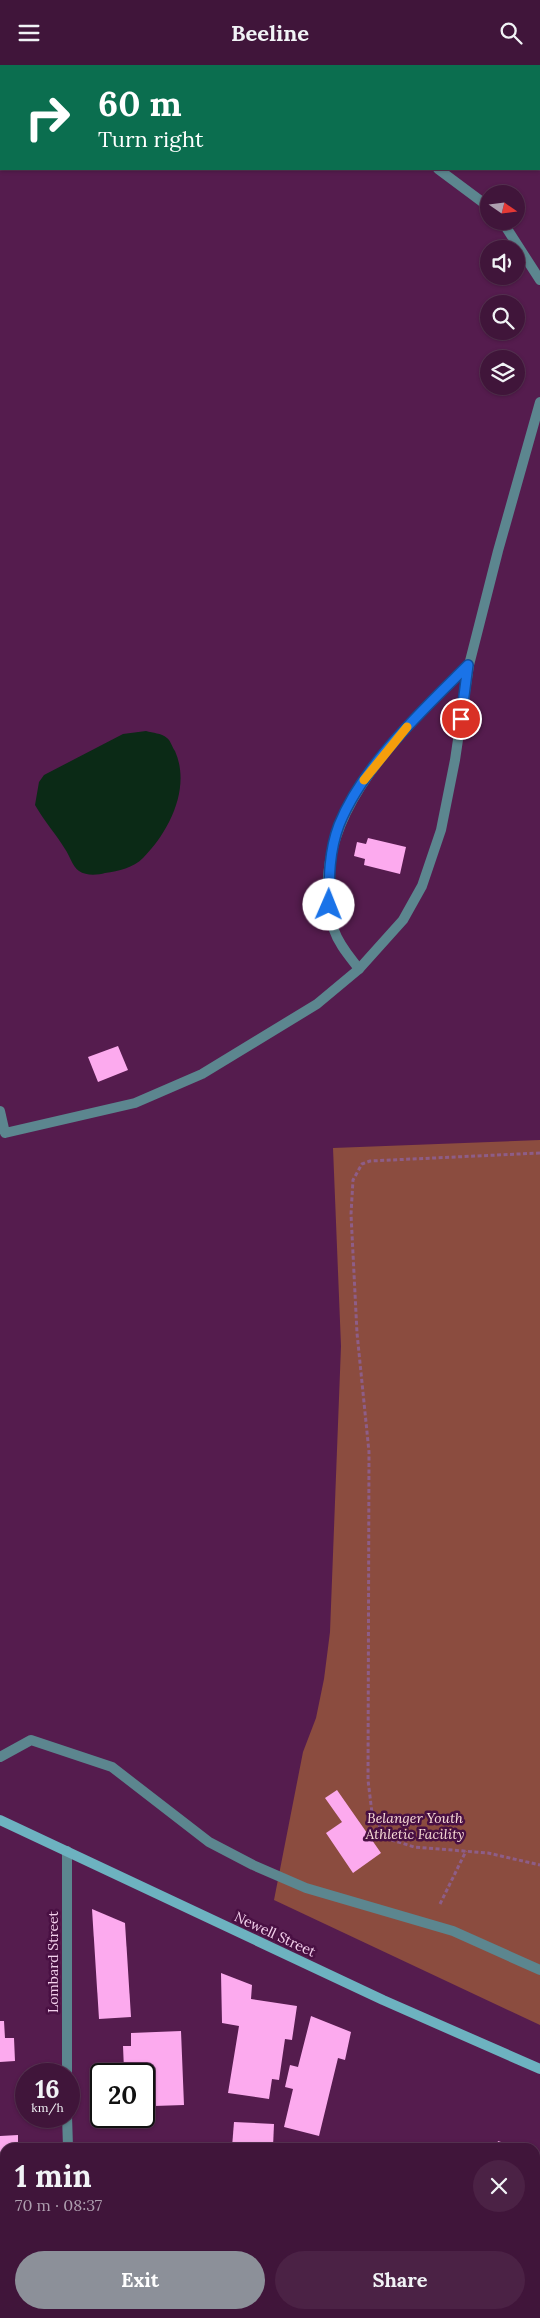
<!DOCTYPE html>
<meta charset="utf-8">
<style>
body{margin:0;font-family:Lora,serif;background:#4b2245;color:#f1f3f6;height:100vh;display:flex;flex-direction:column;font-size:19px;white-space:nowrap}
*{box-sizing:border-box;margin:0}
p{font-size:16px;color:#ae9faf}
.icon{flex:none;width:28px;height:28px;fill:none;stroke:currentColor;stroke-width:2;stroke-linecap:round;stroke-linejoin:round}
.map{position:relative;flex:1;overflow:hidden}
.sheet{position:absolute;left:0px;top:2078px;width:540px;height:176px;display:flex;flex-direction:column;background:#40153a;border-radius:15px 15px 0 0;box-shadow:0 1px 4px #0004,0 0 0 1px #593454}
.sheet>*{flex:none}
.banner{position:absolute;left:0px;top:0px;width:540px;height:105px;box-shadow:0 1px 4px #0004,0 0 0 1px #593454;background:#0b6e4f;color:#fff;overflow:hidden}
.needle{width:32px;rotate:104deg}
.tools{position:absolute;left:480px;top:120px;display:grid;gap:10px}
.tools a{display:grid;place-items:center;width:45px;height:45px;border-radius:50%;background:#40153a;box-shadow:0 1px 4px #0004,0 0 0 1px #593454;font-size:25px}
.speed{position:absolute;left:15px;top:1998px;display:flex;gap:10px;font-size:25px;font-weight:700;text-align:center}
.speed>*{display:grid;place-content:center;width:65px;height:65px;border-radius:50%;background:#40153a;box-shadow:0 1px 4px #0004,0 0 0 1px #593454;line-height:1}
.speed small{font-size:12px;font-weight:400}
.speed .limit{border:2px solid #111;border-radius:8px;background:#fff;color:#111}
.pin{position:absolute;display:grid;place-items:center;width:42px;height:42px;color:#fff;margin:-21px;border:2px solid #fff;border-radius:50%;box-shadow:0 1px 5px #0007}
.me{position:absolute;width:55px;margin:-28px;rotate:1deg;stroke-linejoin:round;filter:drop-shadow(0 0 4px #0008)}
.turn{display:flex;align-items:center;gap:18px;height:105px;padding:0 15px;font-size:22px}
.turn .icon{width:65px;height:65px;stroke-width:2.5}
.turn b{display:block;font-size:35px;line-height:42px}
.round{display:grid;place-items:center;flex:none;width:52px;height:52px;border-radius:26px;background:#4b2245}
.headline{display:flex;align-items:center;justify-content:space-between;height:85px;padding:0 15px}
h1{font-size:30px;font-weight:800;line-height:38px}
.action{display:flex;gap:10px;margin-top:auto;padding:10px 15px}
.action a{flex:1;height:58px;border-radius:30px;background:#8c9099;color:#fff;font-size:20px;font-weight:800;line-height:58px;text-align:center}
.action a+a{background:#4b2245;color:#f1f3f6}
header{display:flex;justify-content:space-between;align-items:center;height:65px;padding:0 15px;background:#40153a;font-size:22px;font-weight:800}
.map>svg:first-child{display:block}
.green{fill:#8b4c3f}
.water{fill:#0b2a16}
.building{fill:#fcaaee}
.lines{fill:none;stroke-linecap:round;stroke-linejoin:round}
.path{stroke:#8e5d87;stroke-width:3;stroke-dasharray:4 2.5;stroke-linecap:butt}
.lane{stroke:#5c868f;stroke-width:10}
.street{stroke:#5c868f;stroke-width:10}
.secondary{stroke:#6db2c0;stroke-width:10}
.route-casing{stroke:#114b97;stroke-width:12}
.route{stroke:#1a73e8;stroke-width:9}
.slow{stroke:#f59e0b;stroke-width:9}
.labels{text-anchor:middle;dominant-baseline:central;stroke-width:5;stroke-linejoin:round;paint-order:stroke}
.park-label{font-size:14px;font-style:italic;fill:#f9ddd7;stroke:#491043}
.street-label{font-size:14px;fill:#f4d1ed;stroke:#491043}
</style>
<header><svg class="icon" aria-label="menu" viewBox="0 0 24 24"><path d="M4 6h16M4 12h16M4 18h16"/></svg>Beeline<svg class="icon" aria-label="search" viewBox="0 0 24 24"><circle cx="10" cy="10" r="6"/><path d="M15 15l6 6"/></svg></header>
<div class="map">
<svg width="540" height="2253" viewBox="0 0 540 2253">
<rect width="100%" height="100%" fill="#551c4e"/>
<polygon class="green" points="540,1075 540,1960 274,1835 303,1687 316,1653 324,1614 330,1567 341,1281 333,1083"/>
<path class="water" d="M146,666C153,668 161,668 167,673C171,676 172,682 175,686C191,722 170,766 143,793C133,803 119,806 105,808C98,810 86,811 79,806C72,801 70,791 65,784C56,769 44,756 35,740L39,717L44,710L123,669Z"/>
<g class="building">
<polygon points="368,773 406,782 400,809 364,800 365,794 354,791 357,777 366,779"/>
<polygon points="118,981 128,1005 98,1017 88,992"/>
<polygon points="337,1725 381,1788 353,1808 326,1768 342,1757 325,1733"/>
<polygon points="92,1844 125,1858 131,1952 99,1954"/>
<polygon points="221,1908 252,1920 251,1934 297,1941 292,1975 285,1974 279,2015 272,2014 269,2034 228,2028 239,1961 222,1958"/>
<polygon points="311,1951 351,1967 345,1995 338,1993 319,2071 284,2062 293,2024 285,2022 290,2000 298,2002"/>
<polygon points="0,1956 4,1956 5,1973 14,1973 15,1996 0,1997"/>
<polygon points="181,1966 184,2040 154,2041 154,2024 144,2024 144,2009 134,2009 134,2005 124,2005 123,1981 131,1981 131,1968"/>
<polygon points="111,2051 125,2051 125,2053 111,2054"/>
<polygon points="234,2057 274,2059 273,2082 232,2082"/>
<polygon points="18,2070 18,2082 5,2082 5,2118 0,2118 0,2071"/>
<polygon points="498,2076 516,2082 496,2082"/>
<polygon points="540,2136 540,2171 535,2169 535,2149"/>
<polygon points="535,2247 540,2248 540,2253 521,2253 521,2249"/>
<polygon points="370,2249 398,2249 398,2253 369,2253"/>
</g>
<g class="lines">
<g class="path">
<polyline points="540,1088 370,1096 362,1099 353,1115 351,1149 357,1268 369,1387 368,1715 372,1748 384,1769 392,1775 414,1782 488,1788 540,1800"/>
<polyline points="440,1839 466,1786"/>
</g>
<g class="lane">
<polyline points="317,0 318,1"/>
<polyline points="438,104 489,142"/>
<polyline points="502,156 540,215"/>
<path d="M359,904C350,892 339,880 334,865C301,758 400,667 469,600"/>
<polyline points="0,1046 5,1068 135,1038 202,1009 317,939 359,904 403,855 422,821 441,765 455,695 469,600 498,486 540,337"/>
<polyline points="0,1692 31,1675 112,1702 209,1777 253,1800 306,1823 453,1866 540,1905"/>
</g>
<g class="street">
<polyline points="67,1786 67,2009"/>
<polyline points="67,2051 68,2082"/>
<polyline points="74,2249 74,2253"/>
</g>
<polyline class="secondary" points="0,1755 383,1935 540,2004"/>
</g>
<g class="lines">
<g class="route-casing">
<path id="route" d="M329,840C329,813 329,786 339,760C363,700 423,645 468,600L461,654"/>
</g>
<use href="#route" class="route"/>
<polyline class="slow" points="364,715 407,662"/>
</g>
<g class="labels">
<g class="park-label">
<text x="415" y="1753">Belanger Youth<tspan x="415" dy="16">Athletic Facility</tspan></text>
</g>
<g class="street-label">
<text transform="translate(275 1869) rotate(25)">Newell Street</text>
<text transform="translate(53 1897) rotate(-90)">Lombard Street</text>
</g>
</g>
</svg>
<div class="tools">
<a><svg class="needle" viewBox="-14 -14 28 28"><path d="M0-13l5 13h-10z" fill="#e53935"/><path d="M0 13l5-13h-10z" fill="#ae9faf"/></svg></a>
<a><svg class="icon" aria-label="sound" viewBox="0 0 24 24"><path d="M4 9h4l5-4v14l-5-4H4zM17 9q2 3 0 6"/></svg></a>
<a><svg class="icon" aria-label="search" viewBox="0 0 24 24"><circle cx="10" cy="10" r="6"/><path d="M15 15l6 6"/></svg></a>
<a><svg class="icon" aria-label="layers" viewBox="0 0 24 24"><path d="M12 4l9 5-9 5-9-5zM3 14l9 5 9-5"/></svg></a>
</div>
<div class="speed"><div>16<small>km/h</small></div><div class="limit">20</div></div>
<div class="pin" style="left:461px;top:654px;background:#d93025"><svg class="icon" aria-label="arrive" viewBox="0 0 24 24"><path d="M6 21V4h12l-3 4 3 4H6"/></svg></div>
<svg class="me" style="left:329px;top:840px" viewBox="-20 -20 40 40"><circle r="19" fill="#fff"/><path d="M0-13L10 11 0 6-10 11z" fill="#1a73e8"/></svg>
<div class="banner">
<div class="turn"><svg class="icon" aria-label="right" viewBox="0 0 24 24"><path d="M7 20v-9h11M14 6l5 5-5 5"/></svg><div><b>60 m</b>Turn right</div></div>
</div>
<section class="sheet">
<div class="headline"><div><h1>1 min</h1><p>70 m · 08:37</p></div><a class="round"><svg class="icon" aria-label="close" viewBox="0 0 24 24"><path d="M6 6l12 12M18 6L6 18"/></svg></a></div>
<div class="action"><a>Exit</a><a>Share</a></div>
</section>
</div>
